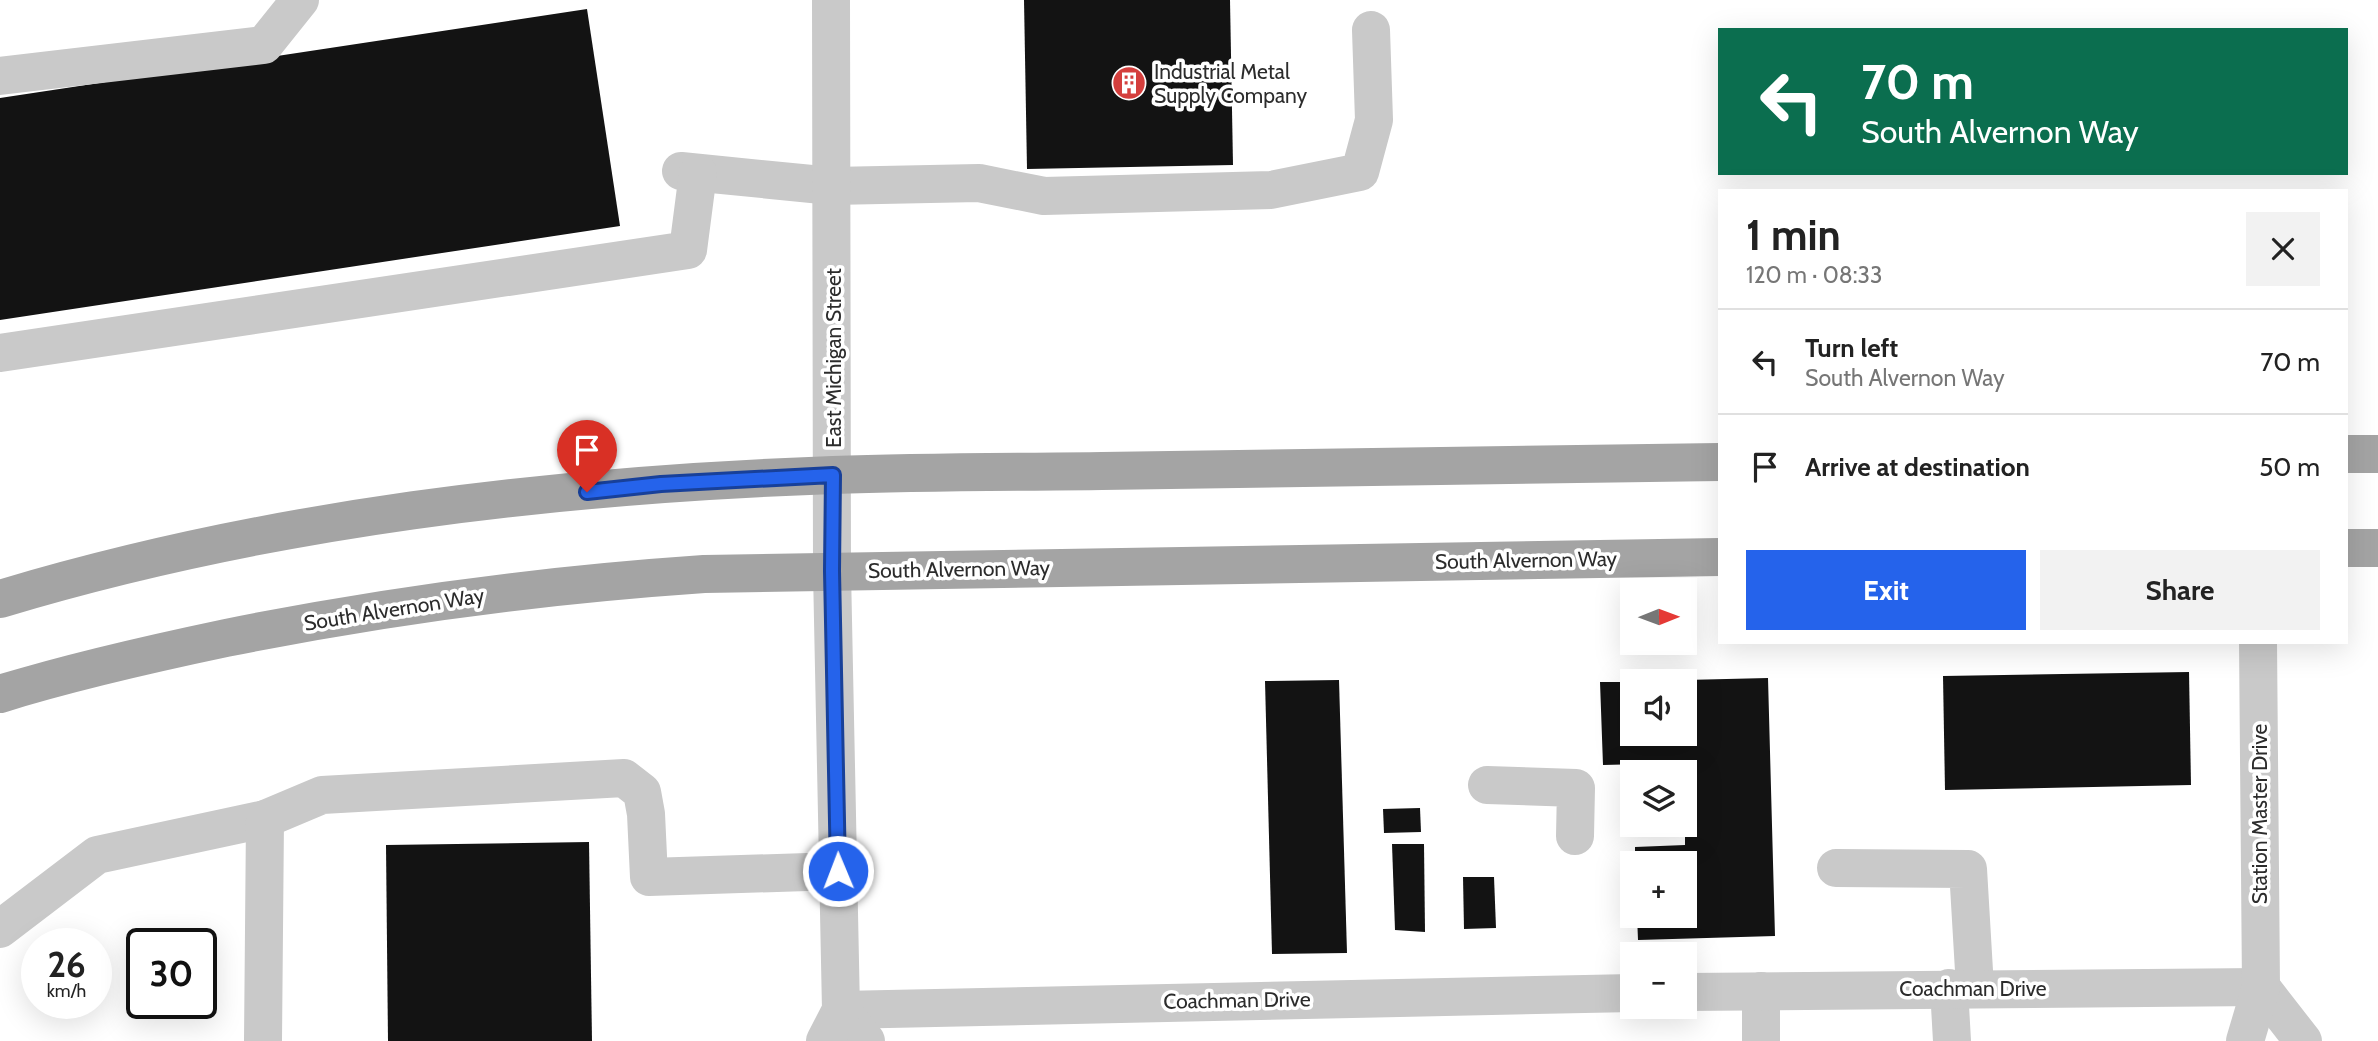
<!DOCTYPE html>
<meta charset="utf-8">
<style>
body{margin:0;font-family:Cabin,sans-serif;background:#f2f2f2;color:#222;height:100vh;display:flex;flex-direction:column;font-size:26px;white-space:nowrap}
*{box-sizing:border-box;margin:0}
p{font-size:23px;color:#767676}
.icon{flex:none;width:38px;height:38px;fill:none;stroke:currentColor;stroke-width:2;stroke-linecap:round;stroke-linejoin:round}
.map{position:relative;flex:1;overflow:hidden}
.drawer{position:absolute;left:1718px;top:189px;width:630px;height:455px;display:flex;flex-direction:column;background:#fff;border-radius:0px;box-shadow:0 7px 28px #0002}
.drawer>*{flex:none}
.banner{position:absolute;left:1718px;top:28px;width:630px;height:147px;border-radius:0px;box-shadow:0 7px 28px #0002;background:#0b6e4f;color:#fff;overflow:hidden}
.needle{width:46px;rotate:89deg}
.controls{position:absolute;left:1620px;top:578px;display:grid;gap:14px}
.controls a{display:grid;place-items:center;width:77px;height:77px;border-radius:0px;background:#fff;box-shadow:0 7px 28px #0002;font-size:35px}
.speed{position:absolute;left:21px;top:928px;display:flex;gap:14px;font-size:35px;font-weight:700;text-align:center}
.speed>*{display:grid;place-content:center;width:91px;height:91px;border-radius:50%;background:#fff;box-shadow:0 7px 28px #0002;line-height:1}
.speed small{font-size:18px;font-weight:400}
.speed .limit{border:4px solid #111;border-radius:10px;background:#fff;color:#111}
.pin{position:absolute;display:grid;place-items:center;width:60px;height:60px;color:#fff;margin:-72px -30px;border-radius:50% 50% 50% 0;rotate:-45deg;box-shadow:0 0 7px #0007}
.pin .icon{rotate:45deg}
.me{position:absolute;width:77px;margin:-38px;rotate:359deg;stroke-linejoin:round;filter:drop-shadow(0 0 5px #0008)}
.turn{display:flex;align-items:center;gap:24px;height:147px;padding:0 28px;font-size:32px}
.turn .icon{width:91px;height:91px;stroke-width:2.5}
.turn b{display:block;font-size:49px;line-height:60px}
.round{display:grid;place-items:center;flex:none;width:74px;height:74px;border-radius:0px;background:#f2f2f2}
.summary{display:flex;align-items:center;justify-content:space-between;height:119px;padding:0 28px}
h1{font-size:42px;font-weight:800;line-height:52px}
.button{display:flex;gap:14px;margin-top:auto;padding:14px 28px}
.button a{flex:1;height:80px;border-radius:0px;background:#2563eb;color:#fff;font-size:28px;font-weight:800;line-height:80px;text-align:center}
.button a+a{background:#f2f2f2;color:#222}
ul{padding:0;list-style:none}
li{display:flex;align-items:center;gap:21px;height:105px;padding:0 28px;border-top:2px solid #e0e0e0}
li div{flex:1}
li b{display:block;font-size:26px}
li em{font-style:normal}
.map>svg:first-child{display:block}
.building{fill:#131313}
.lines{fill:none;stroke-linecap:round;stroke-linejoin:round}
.minor{stroke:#c9c9c9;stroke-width:38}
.major{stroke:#a4a4a4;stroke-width:38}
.route-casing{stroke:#184099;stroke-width:18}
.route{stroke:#2563eb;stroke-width:12}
.labels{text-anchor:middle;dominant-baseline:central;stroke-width:7;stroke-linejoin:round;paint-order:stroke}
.poi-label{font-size:21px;fill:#2c2c2c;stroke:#fff;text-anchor:start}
.street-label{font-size:21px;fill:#2c2c2c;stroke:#fff}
</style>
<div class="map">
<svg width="2378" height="1041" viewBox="0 0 2378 1041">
<rect width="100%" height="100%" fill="#fff"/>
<g class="building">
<polygon points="1024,0 1230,0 1233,165 1027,169"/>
<polygon points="587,9 620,226 0,320 0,98"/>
<polygon points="2189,672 2191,785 1945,790 1943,676"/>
<polygon points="1768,678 1775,936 1638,940 1637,915 1685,915 1685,863 1635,863 1635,847 1685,845 1685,772 1683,772 1683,763 1603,765 1600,682 1633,682 1633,733 1685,733 1685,680"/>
<polygon points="1339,680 1347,953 1272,954 1265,681"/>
<polygon points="1420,808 1421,832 1384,833 1383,809"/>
<polygon points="589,842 592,1041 388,1041 386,845"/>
<polygon points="1392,844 1424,844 1425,932 1395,930"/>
<polygon points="1463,877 1494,877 1496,928 1464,929"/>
</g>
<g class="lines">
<g class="minor">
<polyline points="0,76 264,45 300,0"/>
<polyline points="681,171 832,186 979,183 1044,196 1271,190 1360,172 1374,120 1371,30"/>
<polyline points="0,353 688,250 698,173"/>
<polyline points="1487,785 1576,788 1575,836"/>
<polyline points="1836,868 1968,869 1975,988"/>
<polyline points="0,929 97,855 265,819"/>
<polyline points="2261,987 2303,1041"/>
<polyline points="1949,988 1952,1041"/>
<polyline points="1761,991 1761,1041"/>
<polyline points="1685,992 2261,987"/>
<polyline points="841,1010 1633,993"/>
<polyline points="841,1010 866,1041"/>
<polyline points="263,1041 265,819 322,795 624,778 642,792 646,814 649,877 838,871"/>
<polyline points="825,1041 841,1010 832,571 831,0"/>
<polyline points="2245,1041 2261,987 2258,642"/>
</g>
<g class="major">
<polyline points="2347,454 2378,454"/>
<polyline points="2347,548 2378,548"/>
<path d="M0,599C269,518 553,485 833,475C922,472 1013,472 1102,471C1308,468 1514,465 1720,462"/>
<path d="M0,694C74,671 150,654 226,638C384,606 543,585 704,574L1720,557"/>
</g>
</g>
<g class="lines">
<g class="route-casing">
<polyline id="route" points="587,492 661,484 833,475 832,571 838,871"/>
</g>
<use href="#route" class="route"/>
</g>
<defs>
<g id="building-disc" transform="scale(1.75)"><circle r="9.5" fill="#d43f3d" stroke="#fff"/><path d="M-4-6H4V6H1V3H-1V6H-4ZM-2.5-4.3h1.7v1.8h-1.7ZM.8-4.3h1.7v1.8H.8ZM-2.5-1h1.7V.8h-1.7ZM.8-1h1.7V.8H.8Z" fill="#fff"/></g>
</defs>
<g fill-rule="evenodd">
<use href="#building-disc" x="1129" y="83"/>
</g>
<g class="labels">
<g class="poi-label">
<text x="1154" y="71">Industrial Metal<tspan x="1154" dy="24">Supply Company</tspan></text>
</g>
<g class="street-label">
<text transform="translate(833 358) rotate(-90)">East Michigan Street</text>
<text transform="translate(1526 560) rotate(-1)">South Alvernon Way</text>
<text transform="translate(959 569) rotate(-1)">South Alvernon Way</text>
<text transform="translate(394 609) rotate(-9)">South Alvernon Way</text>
<text transform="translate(2259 814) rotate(-90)">Station Master Drive</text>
<text x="1973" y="988">Coachman Drive</text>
<text transform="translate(1237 1000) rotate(-1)">Coachman Drive</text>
</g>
</g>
</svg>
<div class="controls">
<a><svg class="needle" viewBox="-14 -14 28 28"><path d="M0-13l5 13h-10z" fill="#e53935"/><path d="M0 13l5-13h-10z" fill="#767676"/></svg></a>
<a><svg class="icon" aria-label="sound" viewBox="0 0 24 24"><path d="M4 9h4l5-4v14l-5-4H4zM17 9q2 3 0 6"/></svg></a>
<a><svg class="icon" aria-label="layers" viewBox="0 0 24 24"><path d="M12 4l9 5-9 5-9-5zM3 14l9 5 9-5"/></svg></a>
<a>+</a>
<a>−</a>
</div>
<div class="speed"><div>26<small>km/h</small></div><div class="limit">30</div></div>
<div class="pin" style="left:587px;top:492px;background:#d93025"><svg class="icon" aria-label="arrive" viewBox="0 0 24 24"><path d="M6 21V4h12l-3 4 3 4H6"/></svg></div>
<svg class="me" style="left:838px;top:871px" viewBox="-20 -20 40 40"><circle r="17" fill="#2563eb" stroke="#fff" stroke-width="3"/><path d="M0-11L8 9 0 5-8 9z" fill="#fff"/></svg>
<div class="banner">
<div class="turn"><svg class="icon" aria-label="left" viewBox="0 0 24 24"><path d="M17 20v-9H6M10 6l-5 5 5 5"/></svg><div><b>70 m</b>South Alvernon Way</div></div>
</div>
<section class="drawer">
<div class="summary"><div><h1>1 min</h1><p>120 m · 08:33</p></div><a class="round"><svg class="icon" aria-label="close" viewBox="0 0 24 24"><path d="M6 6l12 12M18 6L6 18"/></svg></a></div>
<ul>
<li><svg class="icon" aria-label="left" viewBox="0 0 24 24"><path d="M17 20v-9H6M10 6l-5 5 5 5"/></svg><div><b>Turn left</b><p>South Alvernon Way</p></div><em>70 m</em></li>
<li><svg class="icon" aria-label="arrive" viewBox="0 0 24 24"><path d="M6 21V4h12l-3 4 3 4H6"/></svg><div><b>Arrive at destination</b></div><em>50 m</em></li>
</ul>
<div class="button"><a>Exit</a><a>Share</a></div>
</section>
</div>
